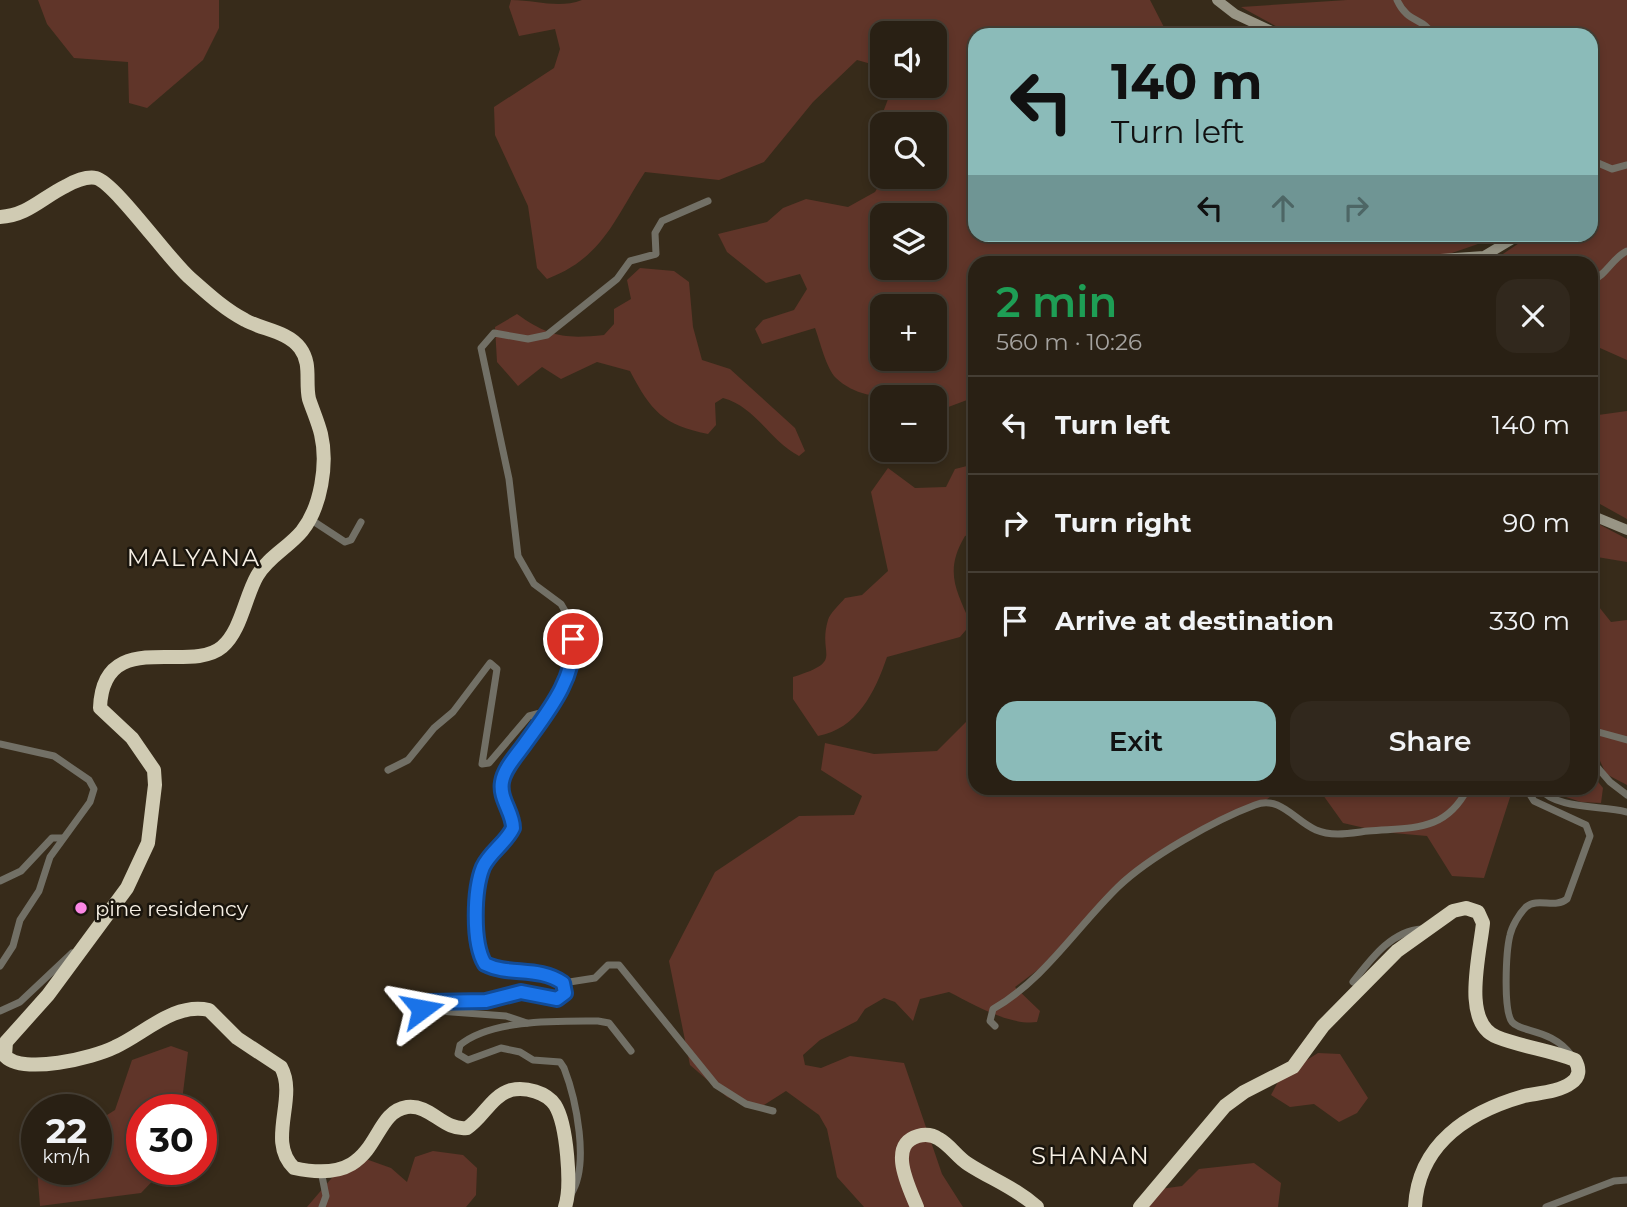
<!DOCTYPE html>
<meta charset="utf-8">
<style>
body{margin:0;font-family:Montserrat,sans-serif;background:#31281d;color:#f1f3f6;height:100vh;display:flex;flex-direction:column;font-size:26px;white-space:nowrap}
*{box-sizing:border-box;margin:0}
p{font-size:23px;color:#a5a3a0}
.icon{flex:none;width:38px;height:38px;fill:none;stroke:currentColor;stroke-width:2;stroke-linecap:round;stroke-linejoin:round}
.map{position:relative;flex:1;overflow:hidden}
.panel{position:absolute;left:968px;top:256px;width:630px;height:539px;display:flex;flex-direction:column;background:#292014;border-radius:21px;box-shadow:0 4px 10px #0003,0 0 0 2px #453e34}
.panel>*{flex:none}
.guide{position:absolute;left:968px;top:28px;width:630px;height:214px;border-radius:21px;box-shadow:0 4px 10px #0003,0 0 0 2px #453e34;background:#8bbbb9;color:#111;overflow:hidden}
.fabs{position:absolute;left:870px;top:21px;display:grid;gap:14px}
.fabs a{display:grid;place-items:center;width:77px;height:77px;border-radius:14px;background:#292014;box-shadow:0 4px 10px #0003,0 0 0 2px #453e34;font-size:35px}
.speed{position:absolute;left:21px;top:1094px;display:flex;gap:14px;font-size:35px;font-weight:700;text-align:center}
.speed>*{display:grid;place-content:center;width:91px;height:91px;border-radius:50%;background:#292014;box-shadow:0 4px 10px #0003,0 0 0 2px #453e34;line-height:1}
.speed small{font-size:18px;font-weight:400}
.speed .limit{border:10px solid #d22;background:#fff;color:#111}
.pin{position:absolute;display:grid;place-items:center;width:60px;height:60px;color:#fff;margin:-30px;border:4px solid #fff;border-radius:50%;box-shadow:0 2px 7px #0007}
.me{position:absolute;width:77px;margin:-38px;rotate:77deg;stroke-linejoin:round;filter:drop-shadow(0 0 5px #0008)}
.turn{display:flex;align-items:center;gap:24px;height:147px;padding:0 28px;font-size:32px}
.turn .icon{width:91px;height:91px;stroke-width:2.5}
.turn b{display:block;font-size:49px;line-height:60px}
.lanes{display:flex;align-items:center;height:66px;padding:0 28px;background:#0003;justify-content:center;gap:35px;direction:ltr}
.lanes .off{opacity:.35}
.round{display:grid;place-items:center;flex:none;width:74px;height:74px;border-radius:21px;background:#31281d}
.overview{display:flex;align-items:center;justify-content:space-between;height:119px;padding:0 28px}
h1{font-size:42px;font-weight:600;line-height:52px;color:#1e9e55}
.cta{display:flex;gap:14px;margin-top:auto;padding:14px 28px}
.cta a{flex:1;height:80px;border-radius:21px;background:#8bbbb9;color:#111;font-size:28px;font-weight:600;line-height:80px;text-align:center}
.cta a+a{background:#31281d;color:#f1f3f6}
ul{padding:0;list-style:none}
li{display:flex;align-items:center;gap:21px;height:98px;padding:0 28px;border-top:2px solid #453e34}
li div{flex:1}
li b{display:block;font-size:26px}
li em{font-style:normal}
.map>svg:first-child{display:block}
.green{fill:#603529;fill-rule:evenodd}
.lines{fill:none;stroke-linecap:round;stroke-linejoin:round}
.street{stroke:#727066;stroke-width:7}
.secondary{stroke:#989585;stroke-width:10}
.highway{stroke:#d0cbb3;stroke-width:14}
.route-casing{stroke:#114b97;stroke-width:18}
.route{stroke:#1a73e8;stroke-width:12}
.poi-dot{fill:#fb87e5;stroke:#1a150d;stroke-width:2.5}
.labels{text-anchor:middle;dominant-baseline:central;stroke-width:5;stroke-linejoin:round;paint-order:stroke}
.poi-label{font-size:21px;fill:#f6efe4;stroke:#1a150d;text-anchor:start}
.quarter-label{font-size:24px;letter-spacing:2px;fill:#f6efe4;stroke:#1a150d}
</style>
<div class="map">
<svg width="1627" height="1207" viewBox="0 0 1627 1207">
<rect width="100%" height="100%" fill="#372b1a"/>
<g class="green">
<polygon points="38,0 219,0 219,28 203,60 147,108 129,103 128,62 74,58 47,24"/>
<path d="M511,0C537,0 558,9 582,0H1150L1168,35H975V234L1504,235L1426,262H975V397L935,412L934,397C902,397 862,403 836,378C826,368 820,341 815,328L762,344L755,329L763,320L794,310L807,289L800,274L766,283L727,252L718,234L767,222L783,208L806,199L848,207L875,192L884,177H934V124H882V163L872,141L890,94L888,86H934V33H882V67L857,60L813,102L764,162L719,180L645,172C614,219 604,257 547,279L537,268L528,206L495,135L494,107L554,68L560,49L555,29L519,36L509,7ZM882,215H934V268H882ZM882,306H934V359H882Z"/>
<polygon points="1347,0 1627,0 1627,360 1591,344 1591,262 1491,262 1531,235 1591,234 1591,35 1292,35 1241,7"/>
<path d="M640,268L674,271L689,282L693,327L702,360L730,369L795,428L805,451L799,456C769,440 756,407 723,398L715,403L716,425L708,434C663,425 651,411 630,371L597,362L561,379L542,367L518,386L497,362L495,327L517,314C549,337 565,339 604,335L614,324V309L631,299L627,280Z"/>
<polygon points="1627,411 1627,519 1591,499 1591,416"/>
<path d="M975,464V533L965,536C944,571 956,590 971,624L960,637L887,657C875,692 857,729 818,736L793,699V677C846,660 817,657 828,620C830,613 840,604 845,598L862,595L888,571L871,492L888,468L915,488L946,487L955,469Z"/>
<polygon points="1591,520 1627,539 1627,562 1591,556"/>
<polygon points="1591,597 1611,622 1627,620 1627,785 1606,774 1591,741"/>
<path d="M975,713V788H1282L1259,805L1202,828L1127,875L1039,969L1015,987L1040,1011L1037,1022C1009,1026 973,1004 949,992L920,999L913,1021L895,1002L884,998L865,1009L857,1021L820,1040L803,1055L805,1065L821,1068L850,1056L904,1063L942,1174L963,1207H864L837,1177L827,1129L819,1115L786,1091L756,1110L727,1097L690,1065L669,961L715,872L799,816L854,815L862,796L821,770L825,743L874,754L937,751Z"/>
<polygon points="1591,773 1603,788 1601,803 1581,802 1539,788 1591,788"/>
<polygon points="1318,788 1513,788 1484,878 1452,876 1427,836 1382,832 1343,823"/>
<polygon points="171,1046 188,1052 181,1109 142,1110 142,1169 164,1169 141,1193 40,1206 37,1169 96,1169 96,1122 115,1110 132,1060"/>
<polygon points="1318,1053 1340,1054 1368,1098 1357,1113 1339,1122 1314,1104 1290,1107 1271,1095 1281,1076"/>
<polygon points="433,1151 463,1155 477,1168 476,1195 466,1207 307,1207 336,1173 363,1158 391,1168 407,1182 415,1157"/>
<polygon points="1254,1163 1281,1183 1278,1207 1139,1207 1160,1189 1182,1186 1199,1169"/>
</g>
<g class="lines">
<g class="street">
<path d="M1397,0C1408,24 1423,17 1433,35"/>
<polyline points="1591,160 1612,169 1627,165"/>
<path d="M1591,281C1606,276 1612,258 1627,251"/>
<polyline points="310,519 345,542 351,540 361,522"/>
<polyline points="1591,730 1627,740"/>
<polyline points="0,744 54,756 89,780 94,789 90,802 50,857 39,891 20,920 13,946 0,966"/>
<polyline points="1591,760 1610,782 1627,795"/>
<polyline points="388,770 408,760 434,728 453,712 490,663 497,669 482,764 489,763 529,716 548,711"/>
<path d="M1526,788L1534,801L1586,825L1590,836L1567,899C1555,909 1538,897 1526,907C1519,914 1512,926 1510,935C1506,951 1503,1010 1512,1022C1521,1033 1552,1028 1572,1056"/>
<path d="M1539,788C1557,810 1601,805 1627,812"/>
<polyline points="0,881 21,871 52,838 62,838"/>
<path d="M1353,982C1371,959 1391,931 1422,929"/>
<polyline points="563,983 595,978 608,965 619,965 716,1085 746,1104 773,1111"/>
<polyline points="0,1011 20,1002 72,953"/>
<path d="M527,1023L506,1016L425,1010L421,1005L427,1002L486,1001L521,992L557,999L565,993L563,983C539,966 509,977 485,964C472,943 473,890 483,867C490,852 506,843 513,828V819L503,798L502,778L565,681L574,660L573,639L568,616L561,604L534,584L518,556L509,479L481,348L494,333L528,339L547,335L617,279L630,261L656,254L655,233L662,221L708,201"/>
<path d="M995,1026L990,1021L993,1009C1044,980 1076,928 1118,887C1149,857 1215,820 1255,805C1280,795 1295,821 1316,830C1332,837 1351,833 1368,831C1412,827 1445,833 1468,788"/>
<polyline points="321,1171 326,1196 322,1207"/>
<path d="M571,1194C590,1165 576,1099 564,1068L560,1062L533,1060L520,1052L501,1048L468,1060L458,1054L460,1045C491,1019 559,1021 598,1021L609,1023L631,1051"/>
<polyline points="1546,1207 1614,1181 1627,1180"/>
</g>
<g class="secondary">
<polyline points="1217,0 1235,14 1280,35"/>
<polyline points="1312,262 1325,259 1345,262"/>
<polyline points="1397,262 1484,256 1521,234"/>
<polyline points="1591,515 1627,530"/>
</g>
<g class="highway">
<path d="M0,217C27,216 43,197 66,186C75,181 86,176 96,178C115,183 169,260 190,278C207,293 224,309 245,320C263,330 287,331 300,348C312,364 305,381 309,399C313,411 318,422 321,434C328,464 321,507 302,531C289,547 268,557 257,576C245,597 241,631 222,647C189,675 103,626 100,708L132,738L154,770L155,785L148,843L127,888L48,995L6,1042L5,1056C23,1075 93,1058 115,1047C144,1034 174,1002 209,1010L237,1038L281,1067C298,1098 266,1141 294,1168C383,1188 367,1113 407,1107C431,1104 443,1131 467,1128C483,1118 491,1096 511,1090C526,1087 546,1092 555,1105C567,1124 572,1187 565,1207"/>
<path d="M917,1207C909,1187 887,1145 918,1136C925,1134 933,1135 939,1139C950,1145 957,1157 968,1164C991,1179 1016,1188 1037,1207"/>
<path d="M1140,1207L1225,1106L1244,1092L1293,1067L1323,1026L1397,951L1453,911L1466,908L1478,912L1483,923C1480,954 1461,1023 1497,1037C1522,1047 1550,1050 1575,1060C1580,1069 1580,1077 1571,1083C1559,1092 1538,1093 1524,1096C1468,1112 1418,1144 1415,1207"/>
</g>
</g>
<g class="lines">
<g class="route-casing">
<path id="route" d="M422,1009L421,1005L427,1002L486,1001L521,992L557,999L565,993L563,983C539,966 509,976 485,964C472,943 474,889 483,867C490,852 506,843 513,828C513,812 499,799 502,782C504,769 516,756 524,745C546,714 576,679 573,639"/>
</g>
<use href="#route" class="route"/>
</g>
<circle class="poi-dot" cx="81" cy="908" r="7"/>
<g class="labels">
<g class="poi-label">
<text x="95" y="908">pine residency</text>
</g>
<g class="quarter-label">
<text x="194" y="557">MALYANA</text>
<text x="1091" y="1155">SHANAN</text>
</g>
</g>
</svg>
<div class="fabs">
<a><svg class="icon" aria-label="sound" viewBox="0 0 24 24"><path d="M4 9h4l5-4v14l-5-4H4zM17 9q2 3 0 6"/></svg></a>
<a><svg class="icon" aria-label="search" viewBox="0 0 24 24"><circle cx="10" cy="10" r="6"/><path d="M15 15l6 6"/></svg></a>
<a><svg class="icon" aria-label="layers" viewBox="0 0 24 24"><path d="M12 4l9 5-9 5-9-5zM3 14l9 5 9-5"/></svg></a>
<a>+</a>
<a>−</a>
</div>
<div class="speed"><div>22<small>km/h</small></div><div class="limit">30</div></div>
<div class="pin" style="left:573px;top:639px;background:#d93025"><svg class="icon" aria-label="arrive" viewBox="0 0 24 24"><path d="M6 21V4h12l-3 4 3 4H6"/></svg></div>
<svg class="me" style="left:422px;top:1009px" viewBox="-20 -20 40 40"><path d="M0-17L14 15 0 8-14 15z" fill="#1a73e8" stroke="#fff" stroke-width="4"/></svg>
<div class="guide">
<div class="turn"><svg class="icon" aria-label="left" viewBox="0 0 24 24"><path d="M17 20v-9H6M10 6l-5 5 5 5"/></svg><div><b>140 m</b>Turn left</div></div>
<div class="lanes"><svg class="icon" aria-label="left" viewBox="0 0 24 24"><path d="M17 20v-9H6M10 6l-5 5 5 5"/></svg><svg class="icon off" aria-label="ahead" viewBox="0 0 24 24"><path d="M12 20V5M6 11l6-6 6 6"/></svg><svg class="icon off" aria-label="right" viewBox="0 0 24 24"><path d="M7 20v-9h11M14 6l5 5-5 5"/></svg></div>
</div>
<section class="panel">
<div class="overview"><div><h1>2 min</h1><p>560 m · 10:26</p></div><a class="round"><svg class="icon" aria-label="close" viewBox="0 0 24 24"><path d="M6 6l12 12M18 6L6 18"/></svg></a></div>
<ul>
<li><svg class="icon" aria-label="left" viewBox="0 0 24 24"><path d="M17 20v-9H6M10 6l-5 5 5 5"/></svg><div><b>Turn left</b></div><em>140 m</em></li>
<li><svg class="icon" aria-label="right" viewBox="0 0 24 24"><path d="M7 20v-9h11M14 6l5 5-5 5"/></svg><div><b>Turn right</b></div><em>90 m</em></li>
<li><svg class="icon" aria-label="arrive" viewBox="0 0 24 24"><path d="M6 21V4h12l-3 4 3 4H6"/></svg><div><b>Arrive at destination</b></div><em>330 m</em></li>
</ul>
<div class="cta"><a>Exit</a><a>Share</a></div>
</section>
</div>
